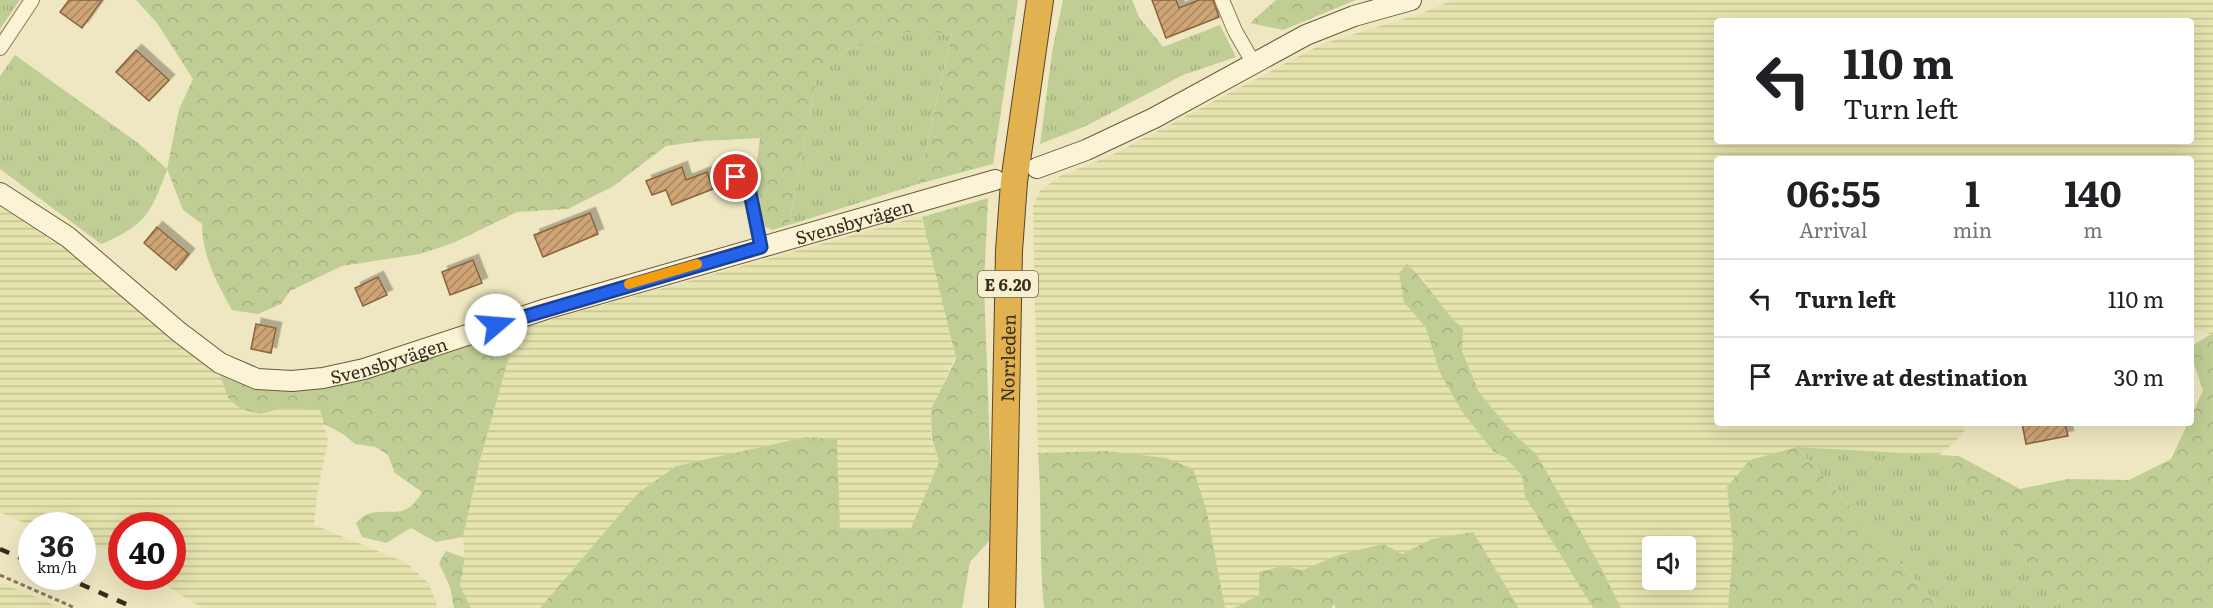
<!DOCTYPE html>
<meta charset="utf-8">
<style>
body{margin:0;font-family:Literata,serif;background:#f6f6f6;color:#202124;height:100vh;display:flex;flex-direction:column;font-size:22px;white-space:nowrap}
*{box-sizing:border-box;margin:0}
p{font-size:20px;color:#757577}
.icon{flex:none;width:33px;height:33px;fill:none;stroke:currentColor;stroke-width:2;stroke-linecap:round;stroke-linejoin:round}
.map{position:relative;flex:1;overflow:hidden}
.panel{position:absolute;left:1714px;top:156px;width:480px;height:270px;display:flex;flex-direction:column;background:#fff;border-radius:6px;box-shadow:0 6px 24px #0002}
.panel>*{flex:none}
.top-card{position:absolute;left:1714px;top:18px;width:480px;height:126px;border-radius:6px;box-shadow:0 6px 24px #0002;background:#fff;color:#202124;overflow:hidden}
.fabs{position:absolute;left:1642px;top:536px;display:grid;gap:12px}
.fabs a{display:grid;place-items:center;width:54px;height:54px;border-radius:6px;background:#fff;box-shadow:0 6px 24px #0002;font-size:30px}
.speed{position:absolute;left:18px;top:512px;display:flex;gap:12px;font-size:30px;font-weight:700;text-align:center}
.speed>*{display:grid;place-content:center;width:78px;height:78px;border-radius:50%;background:#fff;box-shadow:0 6px 24px #0002;line-height:1}
.speed small{font-size:15px;font-weight:400}
.speed .limit{border:9px solid #d22;background:#fff;color:#111}
.pin{position:absolute;display:grid;place-items:center;width:51px;height:51px;color:#fff;margin:-26px;border:3px solid #fff;border-radius:50%;box-shadow:0 2px 6px #0007}
.me{position:absolute;width:66px;margin:-33px;rotate:72deg;stroke-linejoin:round;filter:drop-shadow(0 0 4px #0008)}
.turn{display:flex;align-items:center;gap:21px;height:126px;padding:0 30px;font-size:27px}
.turn .icon{width:78px;height:78px;stroke-width:2.5}
.turn b{display:block;font-size:42px;line-height:51px}
.eta{display:flex;justify-content:space-evenly;align-items:center;height:102px;text-align:center}
.eta b{font-size:36px;font-weight:700;line-height:42px}
ul{padding:0;list-style:none}
li{display:flex;align-items:center;gap:18px;height:78px;padding:0 30px;border-top:2px solid #e0e0e0}
li div{flex:1}
li b{display:block;font-size:22px}
li em{font-style:normal}
.map>svg:first-child{display:block}
.farmland{fill:url(#farmland-rules);fill-rule:evenodd}
.grass{fill:url(#grass-tufts)}
.forest{fill:url(#forest-crowns)}
.building{fill:url(#building-hatch);stroke:#89643d;stroke-width:1.5;filter:url(#shadow)}
.lines{fill:none;stroke-linecap:round;stroke-linejoin:round}
.lane-casing{stroke:#897858;stroke-width:10}
.street-casing{stroke:#897858;stroke-width:16}
.secondary-casing{stroke:#6b593b;stroke-width:22}
.highway-casing{stroke:#57452d;stroke-width:28}
.path{stroke:#897858;stroke-width:3;stroke-dasharray:4.5 3;stroke-linecap:butt}
.lane{stroke:#faf3d5;stroke-width:7}
.street{stroke:#faf3d5;stroke-width:14}
.secondary{stroke:#faf3d5;stroke-width:20}
.highway{stroke:#e1b24f;stroke-width:26}
.rail{stroke:#382d1d;stroke-width:4.5;stroke-dasharray:10 10;stroke-linecap:butt}
.route-casing{stroke:#184099;stroke-width:15}
.route{stroke:#2563eb;stroke-width:10}
.slow{stroke:#f59e0b;stroke-width:10}
.labels{text-anchor:middle;dominant-baseline:central;stroke-width:6;stroke-linejoin:round;paint-order:stroke}
.shield{fill:#f6f0d1;stroke:#716853;stroke-width:1.5}
.shield-label{font-size:16px;font-weight:bold;fill:#382d1d}
.street-label{font-size:18px;fill:#382d1d;stroke:#f6f0d1}
</style>
<div class="map">
<svg width="2213" height="608" viewBox="0 0 2213 608">
<defs>
<pattern id="farmland-rules" width="6" height="5" patternUnits="userSpaceOnUse" patternTransform="scale(1.5)"><rect width="6" height="5" fill="#e5e3ae"/><path d="M0 2.5h6" fill="none" stroke="#c5c395"/></pattern>
<pattern id="grass-tufts" width="24" height="20" patternUnits="userSpaceOnUse" patternTransform="scale(1.5)"><rect width="24" height="20" fill="#c0ce95"/><path d="M3 7l-1-3M5 7V3M7 7l1-3M15 17l-1-3M17 17v-4M19 17l1-3" fill="none" stroke="#a6b180"/></pattern>
<pattern id="forest-crowns" width="20" height="18" patternUnits="userSpaceOnUse" patternTransform="scale(1.5)"><rect width="20" height="18" fill="#c0ce95"/><path d="M2 6a3 3 0 1 1 6 0M12 15a3 3 0 1 1 6 0" fill="none" stroke="#a6b180"/></pattern>
<pattern id="building-hatch" width="6" height="6" patternUnits="userSpaceOnUse" patternTransform="scale(1.5)"><rect width="6" height="6" fill="#cfa576"/><path d="M-1 1l2-2M0 6l6-6M5 7l2-2" fill="none" stroke="#a98760"/></pattern>
<filter id="shadow"><feDropShadow dx="5.5" dy="-5.5" stdDeviation="0" flood-color="#0004"/></filter>
</defs>
<rect width="100%" height="100%" fill="#efe7c1"/>
<g class="farmland">
<path d="M1453,0H2213V335L2192,329V159H1718V423H1969L1960,437L1939,455L1797,447L1727,487L1733,546L1728,608H1621L1601,567L1537,455L1511,431L1479,392L1462,351L1463,329L1444,312L1423,278L1404,302L1426,328L1439,371L1493,451L1506,458L1522,476L1525,497L1593,608H1519L1473,532L1432,539L1402,554L1338,555L1303,570L1283,566L1259,572V595L1234,608H1225L1207,512L1106,451L1038,453L1033,206L1040,191L1060,176L1112,155L1322,44L1422,13ZM1718,21H2192V141H1718ZM1653,546H1686V579H1653Z"/>
<polygon points="0,204 26,216 51,241 64,243 114,289 200,360 219,371 260,414 281,408 320,410 328,440 317,494 314,525 407,563 429,584 438,608 202,608 151,576 172,576 172,525 122,525 121,558 106,549 83,542 82,525 31,526 0,512"/>
<polygon points="921,216 944,303 955,358 931,409 931,437 939,462 911,528 840,529 837,440 806,437 676,466 638,493 540,608 471,608 460,585 465,558 463,537 480,460 517,329"/>
<polygon points="0,582 61,608 0,608"/>
</g>
<g class="grass">
<polygon points="0,0 20,0 0,29"/>
<polygon points="1063,0 1132,0 1139,17 1163,47 1220,25 1236,57 1183,75 1086,126 1040,144 1052,53"/>
<polygon points="907,32 952,32 918,184 789,225 817,76 846,50"/>
<path d="M15,55L138,143L167,169C152,212 145,226 101,244L0,169V76Z"/>
<polygon points="1797,447 1939,455 2064,608 1940,608"/>
</g>
<g class="forest">
<path d="M136,0H1018L993,164L918,184L952,33L907,32L846,50L817,76L789,225L772,230L755,222V177L760,138L702,141L666,146L612,187L568,209L517,212L453,243L420,254L342,266L290,291L281,304L258,314L232,310C217,283 202,256 202,224L183,210L167,169L179,109L193,79L157,23Z"/>
<polygon points="1276,0 1356,0 1283,30 1250,23"/>
<polygon points="988,198 984,285 991,477 989,541 970,562 962,608 540,608 638,493 676,466 806,437 837,439 840,529 911,528 939,462 932,438 931,409 956,359 922,217"/>
<path d="M1407,264C1429,284 1441,309 1463,329L1462,351L1479,392L1511,431L1537,455L1601,567L1621,608H1593L1525,497L1522,476L1506,458L1493,451L1461,410L1439,371L1426,328L1404,302L1399,273Z"/>
<path d="M517,329L480,460L463,537L436,542L411,528L386,543L362,537L356,523C359,520 364,515 368,514C391,507 405,522 422,492L395,473L388,455L376,447L355,444L343,434L324,424L320,410L281,408L260,414L241,409L228,398L219,371L231,378L254,383L389,370Z"/>
<polygon points="2211,334 2213,335 2213,608 2064,608 1939,455 1959,456 2020,489 2068,479 2129,480 2171,459 2188,423 2192,423 2192,415 2203,390 2192,359 2192,346"/>
<polygon points="1797,447 1940,608 1728,608 1733,546 1727,487 1750,460"/>
<path d="M1106,451L1166,458L1193,469L1207,512L1225,608H1044C1039,556 1042,505 1038,453Z"/>
<polygon points="1473,532 1519,608 1336,608 1333,604 1332,608 1234,608 1259,595 1259,572 1283,566 1303,570 1338,555 1383,544 1402,554 1432,539"/>
<polygon points="446,551 465,558 460,585 471,608 454,608 450,587 439,563"/>
</g>
<g class="building">
<polygon points="69,0 102,0 82,28 60,12"/>
<polygon points="1152,0 1176,0 1179,8 1199,0 1213,0 1219,17 1166,38"/>
<polygon points="136,50 169,80 149,101 116,72"/>
<polygon points="682,167 686,180 707,172 713,189 672,205 666,190 652,195 646,181"/>
<polygon points="590,213 598,234 543,257 534,235"/>
<polygon points="157,227 189,254 176,270 144,243"/>
<polygon points="473,260 482,283 450,295 442,272"/>
<polygon points="378,277 387,295 363,306 355,288"/>
<polygon points="256,324 276,328 271,353 251,349"/>
<polygon points="2022,423 2065,423 2068,436 2026,444"/>
</g>
<g class="lines">
<g class="lane-casing">
<polyline id="lane" points="724,177 745,181 749,188 761,247"/>
</g>
<g class="street-casing">
<g id="street">
<polyline points="1222,0 1235,31 1254,64"/>
<polyline points="0,48 32,0"/>
</g>
</g>
<g class="secondary-casing">
<g id="secondary">
<polyline points="1037,168 1086,150 1154,118 1306,35 1354,16 1411,0"/>
<path id="s1" d="M0,193L68,237L179,332L220,363L257,379L292,381L323,378L364,369L546,309L995,180"/>
</g>
</g>
<g class="highway-casing">
<g id="highway">
<path id="s2" d="M1002,608L1009,251L1014,182L1040,0"/>
</g>
</g>
<polyline class="path" points="0,575 75,608"/>
<use href="#lane" class="lane"/>
<use href="#street" class="street"/>
<use href="#secondary" class="secondary"/>
<use href="#highway" class="highway"/>
<g class="rail">
<polyline points="0,549 32,563"/>
<polyline points="62,576 135,608"/>
</g>
</g>
<g class="lines">
<g class="route-casing">
<polyline id="route" points="496,325 761,247 749,188 746,181 736,177"/>
</g>
<use href="#route" class="route"/>
<polyline class="slow" points="629,284 697,264"/>
</g>
<g class="labels">
<rect class="shield" x="978" y="271" width="60" height="26" rx="4.5"/>
<g class="shield-label">
<text x="1008" y="284">E 6.20</text>
</g>
<g class="street-label">
<text stroke="none"><textPath href="#s1" startOffset="939">Svensbyvägen</textPath></text>
<text stroke="none"><textPath href="#s2" startOffset="250">Norrleden</textPath></text>
<text stroke="none"><textPath href="#s1" startOffset="453">Svensbyvägen</textPath></text>
</g>
</g>
</svg>
<div class="fabs">
<a><svg class="icon" aria-label="sound" viewBox="0 0 24 24"><path d="M4 9h4l5-4v14l-5-4H4zM17 9q2 3 0 6"/></svg></a>
</div>
<div class="speed"><div>36<small>km/h</small></div><div class="limit">40</div></div>
<div class="pin" style="left:736px;top:177px;background:#d93025"><svg class="icon" aria-label="arrive" viewBox="0 0 24 24"><path d="M6 21V4h12l-3 4 3 4H6"/></svg></div>
<svg class="me" style="left:496px;top:325px" viewBox="-20 -20 40 40"><circle r="19" fill="#fff"/><path d="M0-13L10 11 0 6-10 11z" fill="#2563eb"/></svg>
<div class="top-card">
<div class="turn"><svg class="icon" aria-label="left" viewBox="0 0 24 24"><path d="M17 20v-9H6M10 6l-5 5 5 5"/></svg><div><b>110 m</b>Turn left</div></div>
</div>
<section class="panel">
<div class="eta">
<div><b>06:55</b><p>Arrival</p></div>
<div><b>1</b><p>min</p></div>
<div><b>140</b><p>m</p></div>
</div>
<ul>
<li><svg class="icon" aria-label="left" viewBox="0 0 24 24"><path d="M17 20v-9H6M10 6l-5 5 5 5"/></svg><div><b>Turn left</b></div><em>110 m</em></li>
<li><svg class="icon" aria-label="arrive" viewBox="0 0 24 24"><path d="M6 21V4h12l-3 4 3 4H6"/></svg><div><b>Arrive at destination</b></div><em>30 m</em></li>
</ul>
</section>
</div>
